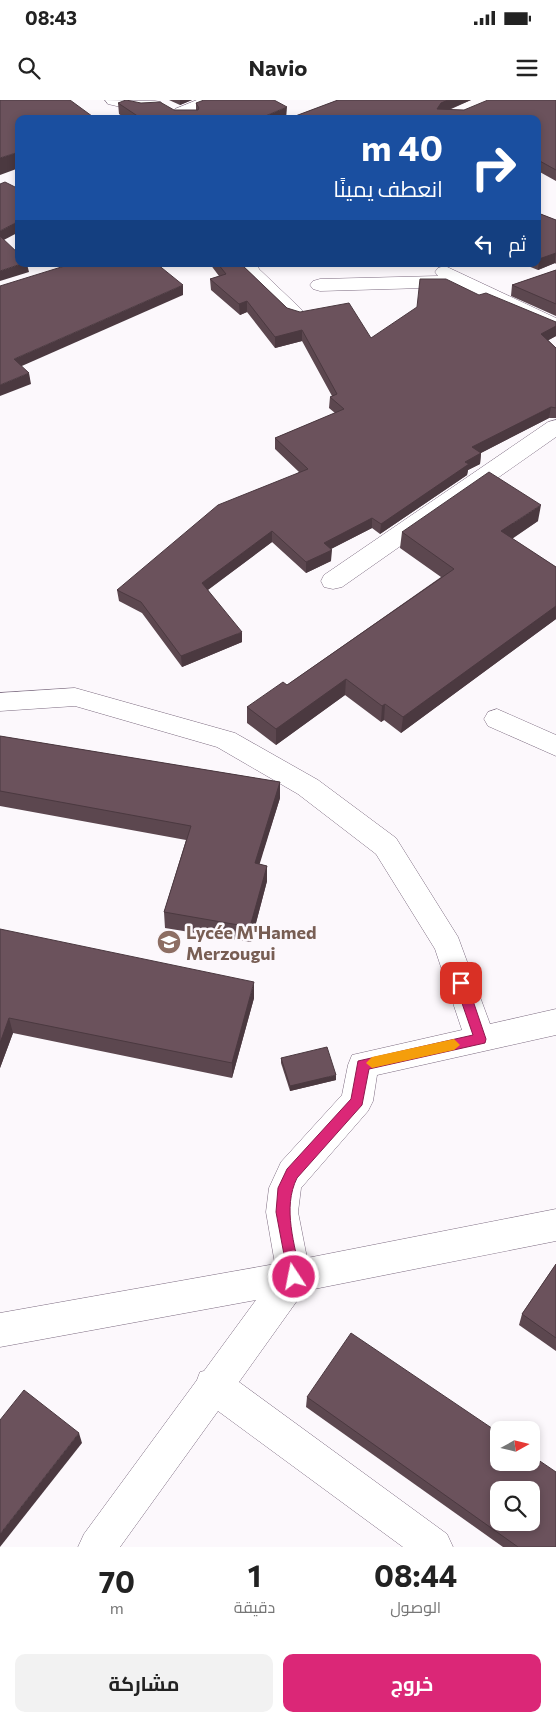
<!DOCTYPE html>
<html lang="ar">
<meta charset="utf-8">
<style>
body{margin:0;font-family:Commissioner,Cairo,sans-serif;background:#f2f2f2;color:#222;direction:rtl;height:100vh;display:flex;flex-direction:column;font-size:19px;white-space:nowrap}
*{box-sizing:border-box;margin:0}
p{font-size:16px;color:#767676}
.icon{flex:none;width:28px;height:28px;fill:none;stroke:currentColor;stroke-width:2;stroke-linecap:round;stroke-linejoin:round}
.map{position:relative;height:1447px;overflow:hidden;direction:ltr}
.side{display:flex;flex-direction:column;background:#fff;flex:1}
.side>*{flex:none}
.top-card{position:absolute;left:15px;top:15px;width:526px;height:152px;border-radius:10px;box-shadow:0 2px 8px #0003;direction:rtl;background:#1a4fa0;color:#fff;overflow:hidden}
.needle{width:32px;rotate:82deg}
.controls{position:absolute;left:490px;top:1321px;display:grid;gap:10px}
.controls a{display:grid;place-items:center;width:50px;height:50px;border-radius:10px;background:#fff;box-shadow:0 2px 8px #0003;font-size:25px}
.pin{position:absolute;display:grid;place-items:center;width:42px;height:42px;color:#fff;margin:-21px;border-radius:10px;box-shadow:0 2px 8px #0006}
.me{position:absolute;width:55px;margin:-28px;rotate:349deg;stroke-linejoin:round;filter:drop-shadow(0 0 4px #0008)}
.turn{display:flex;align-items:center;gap:18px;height:105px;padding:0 15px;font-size:22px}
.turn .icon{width:65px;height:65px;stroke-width:2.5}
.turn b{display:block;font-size:35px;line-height:42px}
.then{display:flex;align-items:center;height:48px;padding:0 15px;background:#0003;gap:10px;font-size:19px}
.eta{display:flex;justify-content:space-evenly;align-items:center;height:85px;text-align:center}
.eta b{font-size:30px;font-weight:700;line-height:35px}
.primary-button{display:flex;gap:10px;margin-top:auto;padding:10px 15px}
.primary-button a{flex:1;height:58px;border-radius:10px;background:#db2777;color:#fff;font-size:20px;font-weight:700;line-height:58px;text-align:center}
.primary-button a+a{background:#f2f2f2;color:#222}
.status{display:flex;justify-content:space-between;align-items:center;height:35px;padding:0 25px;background:#fff;direction:ltr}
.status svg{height:14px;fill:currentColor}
header{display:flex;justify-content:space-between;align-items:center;height:65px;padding:0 15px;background:#fff;font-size:22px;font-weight:700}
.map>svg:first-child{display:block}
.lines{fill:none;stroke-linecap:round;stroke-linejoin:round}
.minor-casing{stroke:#7c6b80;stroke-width:1}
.minor{fill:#fff;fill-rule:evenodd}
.wall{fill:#5c474f}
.shaded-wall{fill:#4b3940}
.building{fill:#6b525c;stroke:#4b3940;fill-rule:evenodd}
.route{fill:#db2777;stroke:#8e194d}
.slow{fill:#f59e0b}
.labels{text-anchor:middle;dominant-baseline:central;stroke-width:5;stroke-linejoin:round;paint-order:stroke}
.education-label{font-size:18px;font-weight:bold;fill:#785e54;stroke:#fcf8fc;text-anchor:start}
</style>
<div class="status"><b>08:43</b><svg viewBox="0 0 49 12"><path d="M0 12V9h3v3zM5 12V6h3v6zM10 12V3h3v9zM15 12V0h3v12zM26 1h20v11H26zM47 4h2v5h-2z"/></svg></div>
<header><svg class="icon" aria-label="menu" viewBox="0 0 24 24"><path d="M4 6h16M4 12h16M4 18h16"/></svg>Navio<svg class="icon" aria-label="search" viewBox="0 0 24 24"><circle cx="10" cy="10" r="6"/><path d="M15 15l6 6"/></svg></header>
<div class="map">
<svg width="556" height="1447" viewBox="0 0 556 1447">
<rect width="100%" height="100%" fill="#fcf8fc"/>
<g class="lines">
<g class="minor-casing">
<g id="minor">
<polygon points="105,0 155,1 161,2 164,6 161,10 142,12 108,4"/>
<path d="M197,0H221L218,4C205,9 189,20 175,17L172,13L175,9Z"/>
<polygon points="237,164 257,164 259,169 301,209 304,213 301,217 294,219 287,217 244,176"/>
<polygon points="445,166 556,218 556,232 482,200 458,187 320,191 313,189 310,185 313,181 320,179 438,176 435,172 438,168"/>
<polygon points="556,320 556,337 342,487 333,489 324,487 321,481 324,475 548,322"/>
<polygon points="75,588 235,633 318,680 396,738 458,837 490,924 556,909 556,935 377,975 373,1001 368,1011 301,1088 298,1112 307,1158 556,1109 556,1141 304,1191 239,1282 447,1434 453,1447 403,1447 218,1311 120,1447 78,1447 84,1434 197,1280 200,1272 204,1271 256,1200 0,1247 0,1213 275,1164 266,1112 269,1088 281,1062 342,995 348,965 352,955 462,930 435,849 376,754 298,694 217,647 75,606 0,611 0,593"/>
<polygon points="497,609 556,635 556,656 488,626 484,619 488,612"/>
</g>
</g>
<use href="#minor" class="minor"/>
</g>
<g class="wall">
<polygon points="169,0 192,0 180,5"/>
<polygon points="338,0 471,0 449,10 464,10 556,0 556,81 538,71 538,19 290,19 290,18"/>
<polygon points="118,3 174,10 196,10 196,3 287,19 126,19 119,14"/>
<polygon points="538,113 556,120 556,164 555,163 538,170 523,164 538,164"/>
<polygon points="210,164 241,164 287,208 371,238 479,195 556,222 556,236 548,240 556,248 556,318 549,318 481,353 480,364 468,370 467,375 380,434 372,428 331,449 331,461 306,473 272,442 208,490 242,542 182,567 142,513 119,501 117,490 299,372 275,349 275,338 335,313 329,308 330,297 332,296 302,241 275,248 247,212 240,215 211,190 210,179 219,176"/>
<polygon points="556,170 556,216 511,196 512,185"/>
<polygon points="538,421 512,439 556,467 556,519 401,633 384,620 381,622 345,595 276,645 247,623 247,607 287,585 441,477 400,448 402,432"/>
<polygon points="0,636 280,682 280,698 259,764 267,766 267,781 251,842 165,828 164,812 186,740 0,706"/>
<polygon points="0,829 254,898 232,978 13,933 0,968"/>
<polygon points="281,958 336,980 290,991 281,963"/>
<polygon points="556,1164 556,1251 519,1225 522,1214"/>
<polygon points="307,1297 556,1447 503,1447 306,1307"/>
</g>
<g class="shaded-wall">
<polygon points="180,0 192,0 180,5"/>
<polygon points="448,0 471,0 440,13 437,9 441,3"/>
<polygon points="287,7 286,19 258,19"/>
<polygon points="19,52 19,68 0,75 0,58"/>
<polygon points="19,121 19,132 0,142 0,131"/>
<polygon points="556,153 555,163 538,170 539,159"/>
<polygon points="21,164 27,164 29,172 0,181 0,171"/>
<polygon points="183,185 183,195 15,269 14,259"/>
<polygon points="247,201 247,212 240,215 239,204"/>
<polygon points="556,226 556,236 540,245 541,234"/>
<polygon points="302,230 302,241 275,248 275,237"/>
<polygon points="29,273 31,284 0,296 0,285"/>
<polygon points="551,307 549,318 471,358 472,347"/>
<polygon points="481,353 480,364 468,370 467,375 380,434 381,424 465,362"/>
<polygon points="541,405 538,421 499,447 501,431"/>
<polygon points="372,418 372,428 323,453 324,443"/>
<polygon points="272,431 272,442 202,494 202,483"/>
<polygon points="332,450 331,461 306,473 306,462"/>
<polygon points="556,506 556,519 401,633 403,617"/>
<polygon points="242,532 242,542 182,567 181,556"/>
<polygon points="346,579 345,595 276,645 276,629"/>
<polygon points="385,604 384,620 381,622 382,606"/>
<polygon points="280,682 280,698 255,779 255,763"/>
<polygon points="267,766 267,781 251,842 250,827"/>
<polygon points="254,882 254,898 232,978 232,963"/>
<polygon points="9,918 13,933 0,968 0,943"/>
<polygon points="336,975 336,980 290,991 290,986"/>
<polygon points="79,1333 82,1343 0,1447 0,1434"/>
</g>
<g class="building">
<polygon points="0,0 70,0 96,19 19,19 19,52 0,58"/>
<polygon points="126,0 141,3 160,2 174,10 198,10 199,8 196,3 204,0 274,0 287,7 258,19 142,19 118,3"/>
<polygon points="338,0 448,0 441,3 437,9 464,10 488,0 556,0 556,70 538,60 538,19 291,19 290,18"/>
<polygon points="5,82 19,89 19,121 0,131 0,84"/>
<polygon points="538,113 556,120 556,153 539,159 538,158"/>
<polygon points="0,136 19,154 19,164 21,164 0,171"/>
<polygon points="71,164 157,164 183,185 14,259 29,273 0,285 0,186"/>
<polygon points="218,164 241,164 287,208 300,212 349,203 371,238 417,207 420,179 446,179 479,195 486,193 556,222 556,226 541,234 556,248 556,308 551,307 472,347 481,353 465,362 469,364 381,424 372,418 324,443 332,450 306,462 272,431 202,483 242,532 181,556 141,502 117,490 218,405 308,369 275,338 344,309 330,297 337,294 302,230 275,237 247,201 239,204 210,179 226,174"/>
<polygon points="556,170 556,204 512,185"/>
<polygon points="489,372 541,405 501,431 556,467 556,506 403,617 385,604 382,606 346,579 276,629 247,607 283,582 287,585 454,469 402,432"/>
<polygon points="0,636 280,682 255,763 267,766 250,827 164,812 191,726 0,691"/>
<polygon points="0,829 254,882 232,963 9,918 0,943"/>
<polygon points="327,947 336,975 290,986 281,958"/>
<polygon points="556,1164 556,1238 522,1214"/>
<path d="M351,1233L499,1333V1362H531V1355L556,1372V1447H518L307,1297ZM499,1390H531V1422H499Z"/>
<polygon points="24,1290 79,1333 0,1434 0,1320"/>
</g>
<path class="route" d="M461,878L467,883L486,939L485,943L369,969L362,1005L297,1078C282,1108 295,1145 301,1177L299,1181L294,1183L289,1181L276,1112L278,1088L287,1069L351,999L358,961L473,935L455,883Z"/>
<polygon class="slow" points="454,939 460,945 454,950 372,968 366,963 372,957"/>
<defs>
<g id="school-disc" transform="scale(1.25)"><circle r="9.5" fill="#8d6e63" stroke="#fcf8fc"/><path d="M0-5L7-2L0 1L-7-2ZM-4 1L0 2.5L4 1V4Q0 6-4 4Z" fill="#fff"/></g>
</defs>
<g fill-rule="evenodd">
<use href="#school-disc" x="169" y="842"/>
</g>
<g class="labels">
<g class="education-label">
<text x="186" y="832">Lycée M'Hamed<tspan x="186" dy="21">Merzougui</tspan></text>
</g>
</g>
</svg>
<div class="controls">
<a><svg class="needle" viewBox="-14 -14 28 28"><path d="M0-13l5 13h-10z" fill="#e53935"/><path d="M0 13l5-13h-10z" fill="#767676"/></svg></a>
<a><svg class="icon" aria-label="search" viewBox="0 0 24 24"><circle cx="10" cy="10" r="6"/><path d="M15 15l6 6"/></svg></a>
</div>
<div class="pin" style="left:461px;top:883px;background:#d93025"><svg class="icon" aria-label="arrive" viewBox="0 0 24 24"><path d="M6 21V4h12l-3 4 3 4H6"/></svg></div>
<svg class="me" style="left:294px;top:1177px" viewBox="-20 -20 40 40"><circle r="17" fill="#db2777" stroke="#fff" stroke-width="3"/><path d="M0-11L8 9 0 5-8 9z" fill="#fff"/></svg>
<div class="top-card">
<div class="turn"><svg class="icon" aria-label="right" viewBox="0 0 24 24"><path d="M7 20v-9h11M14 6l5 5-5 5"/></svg><div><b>40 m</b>انعطف يمينًا</div></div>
<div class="then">ثم<svg class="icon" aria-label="left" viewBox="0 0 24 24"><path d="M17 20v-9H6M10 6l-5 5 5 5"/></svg></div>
</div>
</div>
<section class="side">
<div class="eta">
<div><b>08:44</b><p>الوصول</p></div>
<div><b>1</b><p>دقيقة</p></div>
<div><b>70</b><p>m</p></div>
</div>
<div class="primary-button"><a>خروج</a><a>مشاركة</a></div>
</section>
